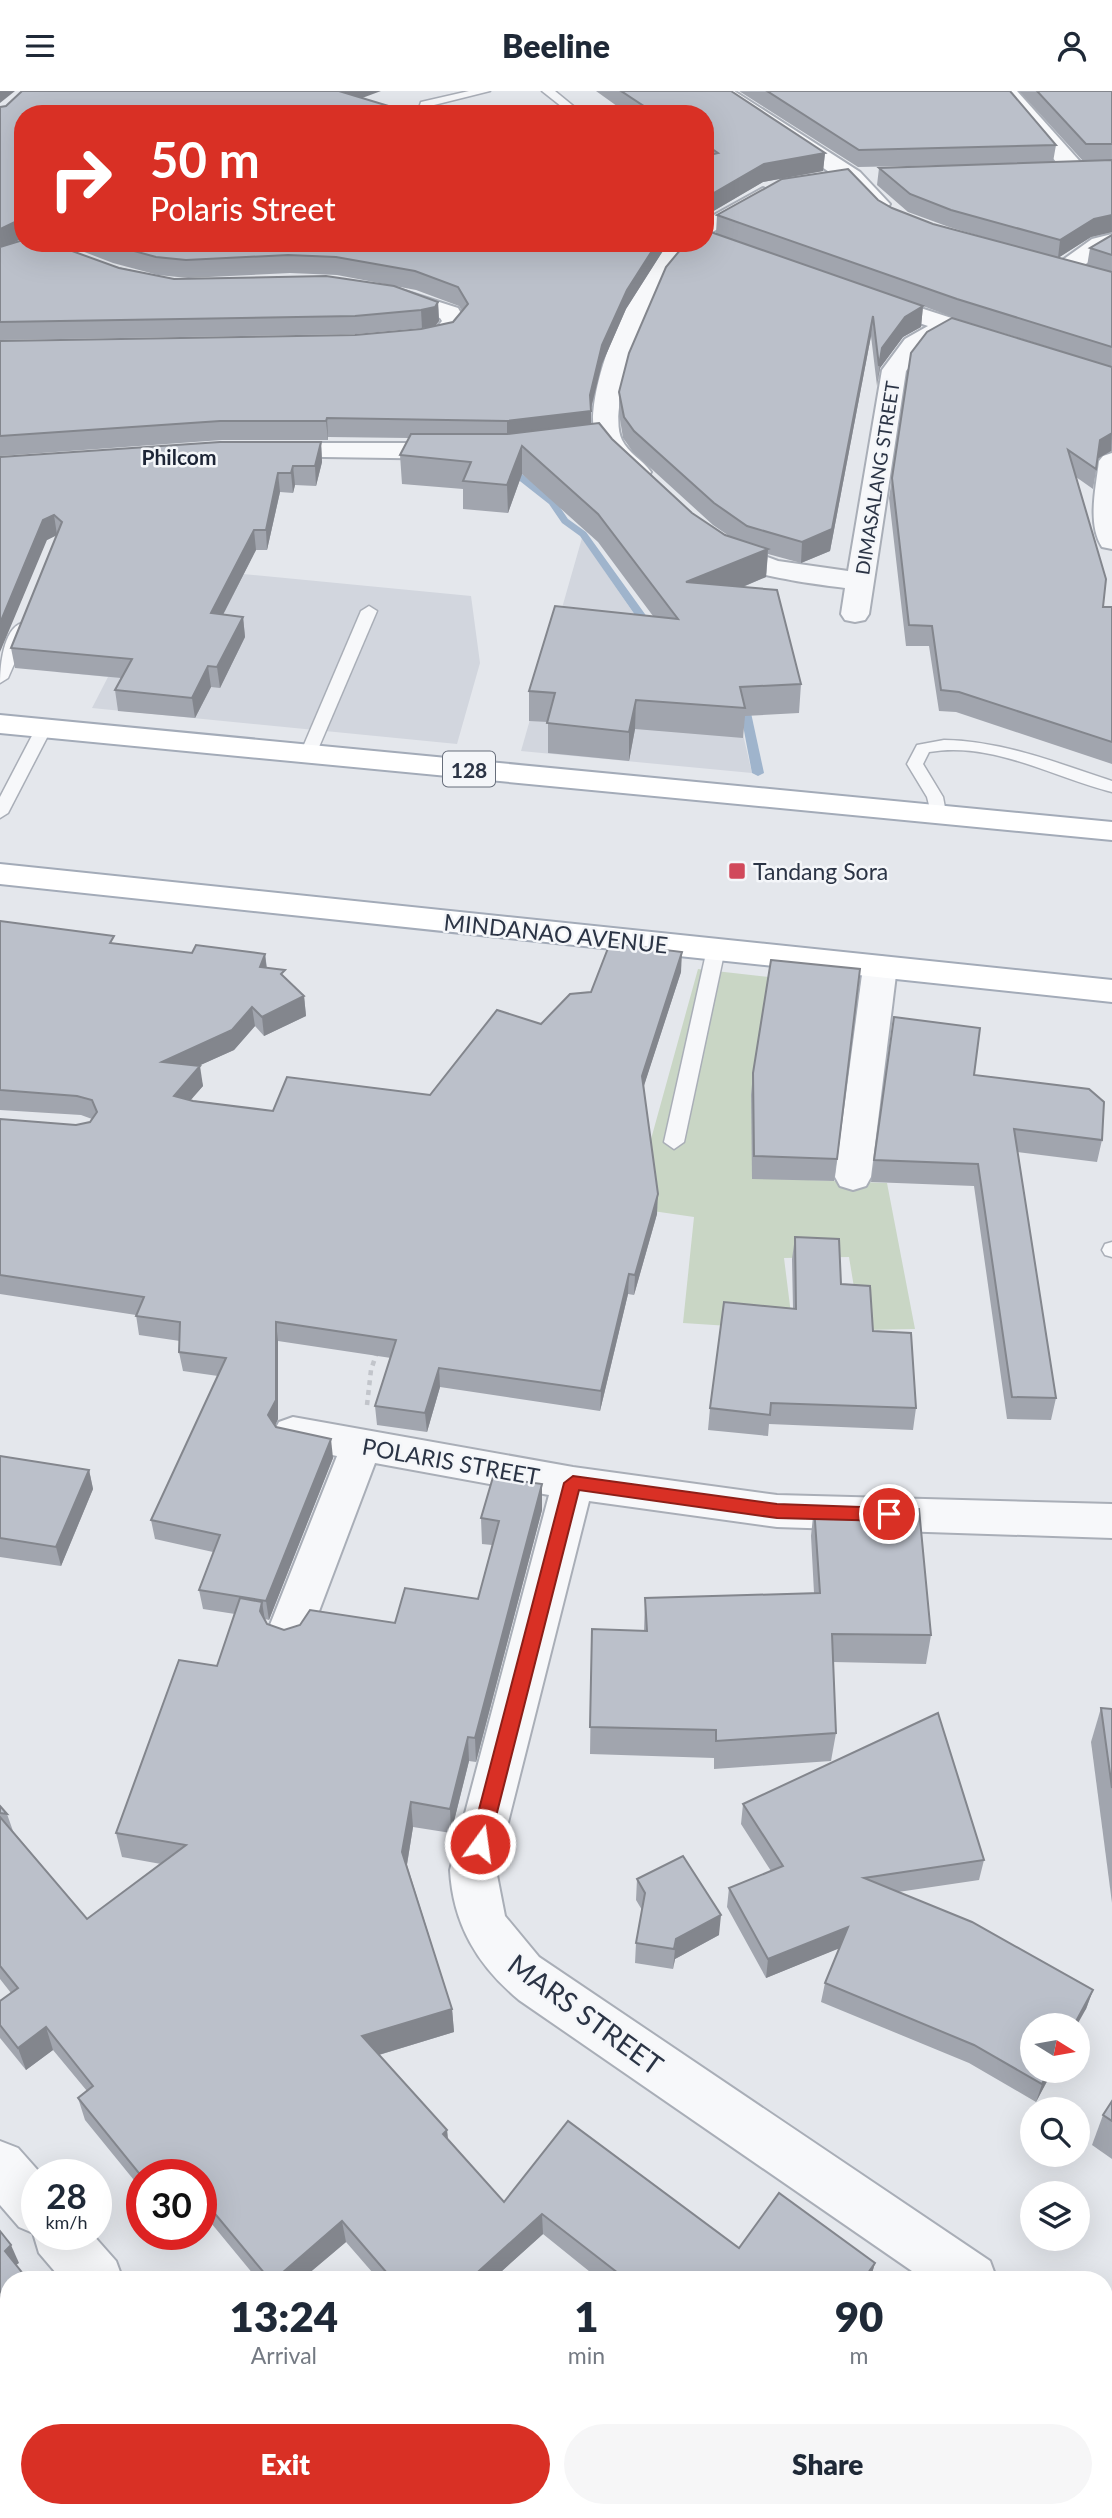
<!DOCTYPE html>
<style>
body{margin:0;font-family:Lato,sans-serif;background:#f6f6f7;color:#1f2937;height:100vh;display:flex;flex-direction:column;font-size:26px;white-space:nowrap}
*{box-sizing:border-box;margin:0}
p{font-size:23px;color:#747a83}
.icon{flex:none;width:38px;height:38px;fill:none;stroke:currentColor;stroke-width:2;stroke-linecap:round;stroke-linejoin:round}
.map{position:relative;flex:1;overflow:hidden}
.sheet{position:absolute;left:0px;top:2180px;width:1113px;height:247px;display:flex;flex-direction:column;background:#fff;border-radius:28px 28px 0 0;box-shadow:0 7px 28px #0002}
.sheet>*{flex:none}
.guide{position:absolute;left:14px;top:14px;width:700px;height:147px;border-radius:28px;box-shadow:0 7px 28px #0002;background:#d93025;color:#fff;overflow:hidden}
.needle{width:46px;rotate:101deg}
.buttons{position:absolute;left:1020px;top:1922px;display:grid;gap:14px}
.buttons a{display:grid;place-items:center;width:70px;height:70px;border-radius:50%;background:#fff;box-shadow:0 7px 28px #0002;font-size:35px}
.speed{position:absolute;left:21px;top:2068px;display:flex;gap:14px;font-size:35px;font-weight:700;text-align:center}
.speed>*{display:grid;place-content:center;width:91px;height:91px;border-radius:50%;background:#fff;box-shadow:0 7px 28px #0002;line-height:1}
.speed small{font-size:18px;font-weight:400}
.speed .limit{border:10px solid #d22;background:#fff;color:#111}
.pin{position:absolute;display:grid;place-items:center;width:60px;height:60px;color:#fff;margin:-30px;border:4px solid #fff;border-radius:50%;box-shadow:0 2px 7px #0007}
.me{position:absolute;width:77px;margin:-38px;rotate:14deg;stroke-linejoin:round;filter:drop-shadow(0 0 5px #0008)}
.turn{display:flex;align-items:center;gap:24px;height:147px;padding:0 21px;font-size:32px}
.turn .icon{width:91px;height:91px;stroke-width:2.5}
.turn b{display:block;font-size:49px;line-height:60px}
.eta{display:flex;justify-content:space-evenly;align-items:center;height:119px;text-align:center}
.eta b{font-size:42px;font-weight:800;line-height:49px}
.action{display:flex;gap:14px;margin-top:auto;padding:14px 21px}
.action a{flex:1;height:80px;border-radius:42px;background:#d93025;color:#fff;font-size:28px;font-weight:800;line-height:80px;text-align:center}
.action a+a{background:#f6f6f7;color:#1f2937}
header{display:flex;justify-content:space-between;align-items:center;height:91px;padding:0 21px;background:#fff;font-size:32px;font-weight:800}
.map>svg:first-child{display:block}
.built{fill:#d2d6de}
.green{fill:#c9d6c5}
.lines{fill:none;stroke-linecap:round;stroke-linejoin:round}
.stream{fill:#9fb4cc;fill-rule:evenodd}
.service-casing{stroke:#a9aeb7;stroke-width:3}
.minor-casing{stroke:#a9aeb7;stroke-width:4}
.tertiary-casing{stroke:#a9aeb7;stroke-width:4}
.primary-casing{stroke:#a3abb8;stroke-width:4}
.path{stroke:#c2c5cb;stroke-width:4.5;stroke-dasharray:5 5;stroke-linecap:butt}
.service{fill:#f7f8fa;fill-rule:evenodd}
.minor{fill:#f7f8fa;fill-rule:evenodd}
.tertiary{fill:#f7f8fa;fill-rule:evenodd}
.primary{fill:#fff;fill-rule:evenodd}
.wall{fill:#a1a5ae}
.shaded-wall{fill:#83868d}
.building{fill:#bbc0ca;stroke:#83868d;stroke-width:2}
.route{fill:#d93025;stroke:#8d1f18;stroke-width:2}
.poi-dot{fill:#d1495b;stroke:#f4f6f9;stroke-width:2.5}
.labels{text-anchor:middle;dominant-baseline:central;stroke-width:5;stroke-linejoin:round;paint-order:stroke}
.far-street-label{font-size:19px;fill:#2b3445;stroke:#f4f6f9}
.far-neighbourhood-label{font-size:21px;font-weight:bold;fill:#1d2536;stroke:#f4f6f9}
.shield{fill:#f4f6f9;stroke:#676e7b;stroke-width:2}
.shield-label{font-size:21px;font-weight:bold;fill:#2b3445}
.poi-label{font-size:23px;fill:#2b3445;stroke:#f4f6f9;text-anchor:start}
.street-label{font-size:23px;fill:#2b3445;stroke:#f4f6f9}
.near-street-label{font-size:28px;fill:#2b3445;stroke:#f4f6f9}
</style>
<header><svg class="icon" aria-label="menu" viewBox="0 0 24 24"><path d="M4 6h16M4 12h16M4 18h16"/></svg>Beeline<svg class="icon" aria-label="person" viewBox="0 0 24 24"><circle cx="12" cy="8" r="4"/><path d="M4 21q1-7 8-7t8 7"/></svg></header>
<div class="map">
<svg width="1112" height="2427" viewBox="0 0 1112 2427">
<rect width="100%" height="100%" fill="#e4e7ec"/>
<g class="built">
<polygon points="582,447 641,533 724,562 752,682 521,660"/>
<polygon points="115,476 241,488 243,483 471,505 480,572 457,653 92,617 108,586 56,581"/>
</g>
<polygon class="green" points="698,878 769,886 752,1087 887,1092 915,1238 861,1239 849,1166 784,1167 793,1239 683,1232 694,1126 632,1117"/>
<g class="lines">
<g class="stream">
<polygon points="516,383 522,383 555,409 568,428 586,441 650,530 659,533 659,537 642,534 580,445 562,432 549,413 516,387"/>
<polygon points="743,605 748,608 764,682 758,685 752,682 738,608"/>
</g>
<g class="service-casing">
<g id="service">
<polygon points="469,0 490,0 430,15 433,23 418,20 421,11"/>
<polygon points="542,0 555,0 583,23 571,23"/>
<polygon points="369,515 377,520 316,663 308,668 302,666 300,663 361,520"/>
<path d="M22,532L30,537L8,587L0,592C0,575 3,538 22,532Z"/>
<polygon points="44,632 52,637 8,722 0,727 0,706 36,637"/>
<path d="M944,649C1003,650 1057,672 1112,690V701C1052,686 993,650 929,661L923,673L943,706L946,722L944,726H932L927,706L907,673L917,654Z"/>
<polygon points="716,852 725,858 684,1051 674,1058 664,1051 707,858"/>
<polygon points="1112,1151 1112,1166 1105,1164 1102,1159 1105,1153"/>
</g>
</g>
<g class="minor-casing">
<g id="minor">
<polygon points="710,0 734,0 860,81 890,113 887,118 871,118 844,91"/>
<polygon points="996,0 1017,0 1084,75 1087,80 1084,85 1068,85"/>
<polygon points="763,97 774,104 771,109 705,145 705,129"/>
<polygon points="1112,143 1112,157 1069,183 1053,183 1050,178 1092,148"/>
<path d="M672,152H697C691,161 681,166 674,175C652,204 605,316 622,349C628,362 643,369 651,381L647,387C632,390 625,384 615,374C606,366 596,355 594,343C586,292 633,184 672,152Z"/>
<polygon points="389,195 458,217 466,231 453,247 408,255 400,253 396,248 400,243 437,236 442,230 440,227 381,207 377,202 381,197"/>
<path d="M874,202L1001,243L1005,248L1001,253L993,255L950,242L923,258L906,280L869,523L865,529L855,531L845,529L841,523L845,497C815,493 725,483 707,457L711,451L721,449L778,470L848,480L882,279L905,248L928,235L866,214L862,209L866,204Z"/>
<polygon points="268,352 456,352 465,355 469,360 465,365 456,368 259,365 255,360 259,355"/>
<path d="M1112,362V458L1102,456C1087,433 1096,396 1099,370L1103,365Z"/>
<polygon points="880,865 892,868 897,876 871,1086 866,1095 853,1099 840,1095 835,1086 863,876 868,868"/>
<path d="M293,1326L573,1376L777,1404L1112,1413V1447L777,1436L589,1410L496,1779L505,1825L539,1866L990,2170L997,2189H925L519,1909C477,1874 453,1833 450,1779L549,1404L375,1372L310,1544L303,1557L288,1562L273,1557L266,1544L337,1365L279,1353L273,1342L279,1331Z"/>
<polygon points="1104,2253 1112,2256 1112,2312 1104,2309"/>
</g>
</g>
<g class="tertiary-casing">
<g id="tertiary">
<polygon points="0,2050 18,2057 42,2084 37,2084 37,2144 93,2144 116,2170 123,2189 62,2189 39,2162 33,2142 19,2136 0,2114"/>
<polygon points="275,2418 336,2418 339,2427 278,2427"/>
</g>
</g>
<g class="primary-casing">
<g id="primary">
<polygon points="0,624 1112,731 1112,749 0,642"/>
<polygon points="0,773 1112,889 1112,911 0,793"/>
</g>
</g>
<polyline class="path" points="367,1314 371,1279 377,1261"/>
<use href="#service" class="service"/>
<use href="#minor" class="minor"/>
<use href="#tertiary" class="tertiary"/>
<use href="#primary" class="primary"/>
</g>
<g class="wall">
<polygon points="596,0 731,0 825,62 823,80 763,91 705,125 705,23 628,23"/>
<polygon points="739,0 1010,0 1056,54 1053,71 1083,70 1019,0 1112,0 1112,141 1091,146 1058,167 1087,175 1090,157 1112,144 1112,360 1111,360 1098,368 1093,398 1076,386 1103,516 1112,516 1112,673 956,621 939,620 929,555 906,555 889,407 892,387 1109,275 955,227 923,215 921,236 903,246 880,277 877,295 871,245 830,460 801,472 768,463 766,486 743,496 801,593 799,622 745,625 743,647 635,638 629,670 548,662 548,631 529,630 529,600 653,525 598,451 522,383 508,422 463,418 463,398 402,393 400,364 409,347 328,346 328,349 222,349 0,365 0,250 355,244 421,238 453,231 462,220 459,215 416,199 337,184 290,182 188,187 158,184 113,172 61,152 670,152 666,155 626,218 602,273 591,318 591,333 612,348 692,422 725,444 729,445 713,434 633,361 623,347 619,322 619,301 716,142 717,124 878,109 892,117 933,133 1031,160 949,136 908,121 877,94 879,77 1010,73 858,76"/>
<polygon points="6,15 23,23 23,147 11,153 174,188 438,211 439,230 435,235 422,237 356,243 0,249 0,16"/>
<polygon points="321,351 322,371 316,395 295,394 293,402 280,401 267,459 256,459 223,524 243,526 245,546 220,597 211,596 195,627 118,620 115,599 121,587 15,577 11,557 57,444 47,449 0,366"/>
<polygon points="0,830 115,853 192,862 265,863 267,877 286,887 304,905 306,925 264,945 255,935 234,959 198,975 203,995 190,1009 273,1020 430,1004 591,901 681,881 643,997 657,1123 634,1204 628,1203 600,1320 440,1296 427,1341 377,1334 375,1315 391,1267 278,1250 278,1328 275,1335 333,1367 269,1529 265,1528 267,1533 284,1539 395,1532 478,1508 492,1454 482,1453 481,1427 542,1419 476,1671 469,1670 451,1742 413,1736 407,1774 452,1918 454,1941 379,1964 447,2039 448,2049 504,2111 739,2157 875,2172 870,2189 600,2189 543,2143 492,2189 379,2189 346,2151 301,2189 258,2189 202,2121 201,2121 201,2084 142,2084 142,2099 85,2029 78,2007 87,2000 53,1959 26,1979 0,1947 0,1910 11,1902 0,1888 0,1715 7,1723 13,1740 87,1828 161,1773 122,1766 116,1742 217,1575 235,1523 203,1518 199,1499 213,1461 155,1448 151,1429 218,1285 183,1280 179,1261 180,1250 139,1244 136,1224 0,1203 0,1028 76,1034 90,1031 92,1028 81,1024 0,1019"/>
<polygon points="857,901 834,1090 752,1088 751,1004 753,982"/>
<polygon points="894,926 974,984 1102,1049 1097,1071 1017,1061 1056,1307 1051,1329 1007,1328 974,1095 871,1091"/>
<polygon points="795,1146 841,1193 873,1240 916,1317 913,1339 769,1333 768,1345 708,1339 710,1317 793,1218 792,1168"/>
<polygon points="0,1365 89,1379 93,1398 61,1475 0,1466"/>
<polygon points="814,1416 931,1544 926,1573 833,1571 836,1642 831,1670 714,1678 714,1667 590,1663 592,1538 644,1540 645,1507 814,1502 811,1445"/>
<polygon points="1101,1617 1112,1618 1112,1812 1091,1651"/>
<polygon points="743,1713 984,1769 979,1789 898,1801 1093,1899 1086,1918 1032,1979 1053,1979 1036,2011 969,1972 821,1911 825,1892 839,1857 766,1887 727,1816 729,1797 771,1780 741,1733"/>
<polygon points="637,1788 719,1844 675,1868 673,1878 635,1872 636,1852 642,1819 636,1809"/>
<polygon points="1112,2010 1112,2068 1092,2054 1103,2024"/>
</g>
<g class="shaded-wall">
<polygon points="0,0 15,0 0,12"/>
<polygon points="337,0 381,0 338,16"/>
<polygon points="825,62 823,80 763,91 705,125 705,107 764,73"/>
<polygon points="1112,124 1112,141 1091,146 1058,167 1060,149 1094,128"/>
<polygon points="21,128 23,147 0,158 0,138"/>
<polygon points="657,152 670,152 666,155 626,218 602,273 590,321 591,320 591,340 507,349 507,330 590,304 602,254 627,199"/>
<polygon points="438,211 439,230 435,235 422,237 421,219"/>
<polygon points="923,215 921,236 903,246 880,277 877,295 882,257 905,226"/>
<polygon points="873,225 871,245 830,460 801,472 802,451"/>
<polygon points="327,327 328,346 328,349 326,330"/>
<polygon points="1112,342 1111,360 1097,368 1100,349"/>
<polygon points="321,351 322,371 316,395 315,375"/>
<polygon points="522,355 522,383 508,422 507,394"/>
<polygon points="293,375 295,394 293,402 291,382"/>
<polygon points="278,382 280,401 267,459 266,439"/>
<polygon points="54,424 57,444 47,449 0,561 0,532 43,429"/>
<polygon points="254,439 256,459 213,543 211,522"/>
<polygon points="768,458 766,486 685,520 686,491"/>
<polygon points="243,526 245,546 220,597 217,576"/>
<polygon points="208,575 211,596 195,627 192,607"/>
<polygon points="636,609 635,638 629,670 629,641"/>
<polygon points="682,861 681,881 641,1004 642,985"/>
<polygon points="265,863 267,882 260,876"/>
<polygon points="304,905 306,925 264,945 262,926"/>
<polygon points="252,916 255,935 234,959 165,990 162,971"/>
<polygon points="200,975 203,995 177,1025 174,1005"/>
<polygon points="658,1103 657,1123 634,1204 635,1184"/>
<polygon points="629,1183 628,1203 600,1320 601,1300"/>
<polygon points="276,1231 278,1250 278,1328 271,1343 268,1324"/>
<polygon points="439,1277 440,1296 427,1341 425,1322"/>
<polygon points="331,1348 333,1367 269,1529 266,1510"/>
<polygon points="89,1379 93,1398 61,1475 56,1456"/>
<polygon points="542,1393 542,1419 476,1671 475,1647"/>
<polygon points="262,1511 266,1536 260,1520"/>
<polygon points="468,1646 469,1670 451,1742 450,1718"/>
<polygon points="411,1711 413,1736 405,1785 402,1761"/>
<polygon points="721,1824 719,1844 675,1868 673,1878 676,1848"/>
<polygon points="848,1836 845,1855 766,1887 768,1868"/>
<polygon points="1093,1899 1086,1918 1077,1934 1074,1934"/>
<polygon points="452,1918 454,1941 365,1968 362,1945"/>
<polygon points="46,1936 53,1959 26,1979 18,1957"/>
<polygon points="1049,1979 1053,1979 1036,2011 1042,1993"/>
<polygon points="447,2039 449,2061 443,2043"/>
<polygon points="542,2123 543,2143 492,2189 469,2189"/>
<polygon points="342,2130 346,2151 301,2189 274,2189"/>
<polygon points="11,2154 19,2172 12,2177 5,2160"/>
<polygon points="875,2172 870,2189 863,2189"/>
<polygon points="9,2364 9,2386 0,2394 0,2371"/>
</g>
<g class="building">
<polygon points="22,0 339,0 415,23 23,23 23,131 21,128 0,138 0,16 6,15"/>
<polygon points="621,0 731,0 825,62 764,73 705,107 705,65 718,62 705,53 705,23 656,23"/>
<polygon points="767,0 1010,0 1056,54 859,59"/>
<polygon points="1037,0 1112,0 1112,53 1086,53"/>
<polygon points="1112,69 1112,124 1094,128 1060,149 951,119 910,103 879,77"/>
<polygon points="848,78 878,109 892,117 933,133 1112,181 1112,256 957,208 717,124 782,88"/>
<polygon points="705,139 923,215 905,226 882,257 879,275 873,225 832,438 802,451 747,435 714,412 634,340 624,326 619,301 629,262 666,176 686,152 705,152"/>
<polygon points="1112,144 1112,164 1090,157"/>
<polygon points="23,149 23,152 50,152 119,177 174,188 326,185 394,195 438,211 435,216 421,219 355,225 0,231 0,156"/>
<polygon points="105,152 657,152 627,199 602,254 590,304 591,320 507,330 327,327 326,330 220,330 0,345 0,250 355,244 421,238 453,231 468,213 458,196 415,180 336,166 288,164 186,169 156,166"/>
<polygon points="952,227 1112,276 1112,342 1100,349 1096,378 1068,359 1106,488 1103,516 1112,516 1112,651 959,601 941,599 932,535 909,534 892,387 911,262 927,241"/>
<polygon points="599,332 612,348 692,422 725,444 768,458 686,491 777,499 801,593 740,596 745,617 636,609 629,641 547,632 555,602 529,600 555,515 678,528 598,423 522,355 507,394 463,390 471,371 400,364 411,343 507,343"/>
<polygon points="220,351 321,351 315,375 293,375 291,382 278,382 266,439 254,439 211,522 243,526 217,576 208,575 192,607 115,599 132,568 11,557 62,431 54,424 43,429 0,532 0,366"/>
<polygon points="0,830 114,845 110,852 192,862 196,854 265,863 260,876 285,879 281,883 304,905 262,926 252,916 232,939 162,971 200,975 174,1005 193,1010 273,1020 287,986 430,1004 497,919 541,933 570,903 591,901 610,852 682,861 642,985 658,1103 635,1184 629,1183 601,1300 439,1277 425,1322 375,1315 396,1249 276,1231 276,1309 268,1324 276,1336 331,1348 266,1510 199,1499 220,1444 151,1429 226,1267 179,1261 180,1231 136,1225 144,1206 0,1184 0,1028 76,1034 90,1031 97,1021 92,1009 77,1005 0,999"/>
<polygon points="771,869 860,878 837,1068 754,1065 753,982"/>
<polygon points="894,926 980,937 974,984 1089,998 1104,1011 1102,1049 1014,1038 1056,1307 1012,1306 978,1073 874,1069"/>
<polygon points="795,1146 839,1148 841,1193 870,1195 873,1240 911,1242 916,1317 771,1312 770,1324 710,1317 724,1211 796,1218"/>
<polygon points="0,1365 89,1379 56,1456 0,1447"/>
<polygon points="493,1386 542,1393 475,1647 468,1646 450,1718 411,1711 402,1761 452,1918 362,1945 447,2039 443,2043 504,2111 568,2030 739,2157 779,2102 875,2172 863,2189 627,2189 542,2123 469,2189 393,2189 342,2130 274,2189 270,2189 201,2106 201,2084 142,2084 142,2086 78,2007 93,1995 46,1936 18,1957 0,1934 0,1910 18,1897 0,1875 0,1726 87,1828 186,1754 116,1742 179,1569 217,1575 240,1507 262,1511 260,1520 267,1533 284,1539 300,1534 310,1519 395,1532 405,1497 478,1508 499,1430 481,1427"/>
<polygon points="814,1416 919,1418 931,1544 832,1543 836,1642 716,1650 716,1639 590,1636 592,1538 647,1540 645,1507 820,1502"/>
<polygon points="1101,1617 1112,1618 1112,1697"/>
<polygon points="938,1622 984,1769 864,1787 972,1831 1093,1899 1074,1934 1032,1934 1032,1979 1049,1979 1042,1993 974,1954 825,1892 848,1836 768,1868 729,1797 783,1775 743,1713"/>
<polygon points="0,1715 7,1723 0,1722"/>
<polygon points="683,1765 721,1824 676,1848 674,1858 636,1852 645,1802 637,1788"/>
<polygon points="1112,2010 1112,2030 1103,2024"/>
<polygon points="0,2140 11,2154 5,2160 28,2189 9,2189 9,2364 0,2371"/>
<polygon points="1104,2387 1112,2389 1112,2427 553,2427 554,2418 1104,2418"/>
<polygon points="182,2418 272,2418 281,2427 176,2427 175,2426"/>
</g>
<polygon class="route" points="573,1385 777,1413 889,1417 897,1423 889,1430 777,1427 579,1399 489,1753 486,1759 480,1762 473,1759 470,1753 564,1392"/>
<rect class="poi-dot" x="728" y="771" width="18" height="18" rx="3.5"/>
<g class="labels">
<g class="far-street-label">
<text transform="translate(877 387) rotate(-81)">DIMASALANG STREET</text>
</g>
<g class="far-neighbourhood-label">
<text x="179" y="365">Philcom</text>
</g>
<rect class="shield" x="443" y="660.5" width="52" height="35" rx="5"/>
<g class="shield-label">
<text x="469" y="678">128</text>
</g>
<g class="poi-label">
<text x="753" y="780">Tandang Sora</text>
</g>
<g class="street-label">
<text transform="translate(556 842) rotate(6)">MINDANAO AVENUE</text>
<text transform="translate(451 1370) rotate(10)">POLARIS STREET</text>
</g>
<g class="near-street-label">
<text transform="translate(586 1923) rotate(36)">MARS STREET</text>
</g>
</g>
</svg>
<div class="buttons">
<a><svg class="needle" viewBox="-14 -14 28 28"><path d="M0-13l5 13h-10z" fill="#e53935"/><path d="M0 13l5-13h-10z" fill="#747a83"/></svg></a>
<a><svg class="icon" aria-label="search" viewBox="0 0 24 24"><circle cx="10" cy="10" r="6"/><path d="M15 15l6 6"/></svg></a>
<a><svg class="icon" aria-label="layers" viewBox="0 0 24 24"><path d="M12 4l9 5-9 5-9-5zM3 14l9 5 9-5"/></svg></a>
</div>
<div class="speed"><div>28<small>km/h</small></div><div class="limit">30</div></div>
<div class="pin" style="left:889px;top:1423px;background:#d93025"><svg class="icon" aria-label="arrive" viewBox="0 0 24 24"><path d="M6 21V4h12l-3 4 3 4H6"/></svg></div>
<svg class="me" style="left:480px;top:1753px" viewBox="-20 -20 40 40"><circle r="17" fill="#d93025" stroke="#fff" stroke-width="3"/><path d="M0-11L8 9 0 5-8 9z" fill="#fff"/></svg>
<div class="guide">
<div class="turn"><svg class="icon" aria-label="right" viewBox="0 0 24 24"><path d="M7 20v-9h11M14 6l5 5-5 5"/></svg><div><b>50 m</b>Polaris Street</div></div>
</div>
<section class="sheet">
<div class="eta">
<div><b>13:24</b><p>Arrival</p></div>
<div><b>1</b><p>min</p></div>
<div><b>90</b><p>m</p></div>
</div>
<div class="action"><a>Exit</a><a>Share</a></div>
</section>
</div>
